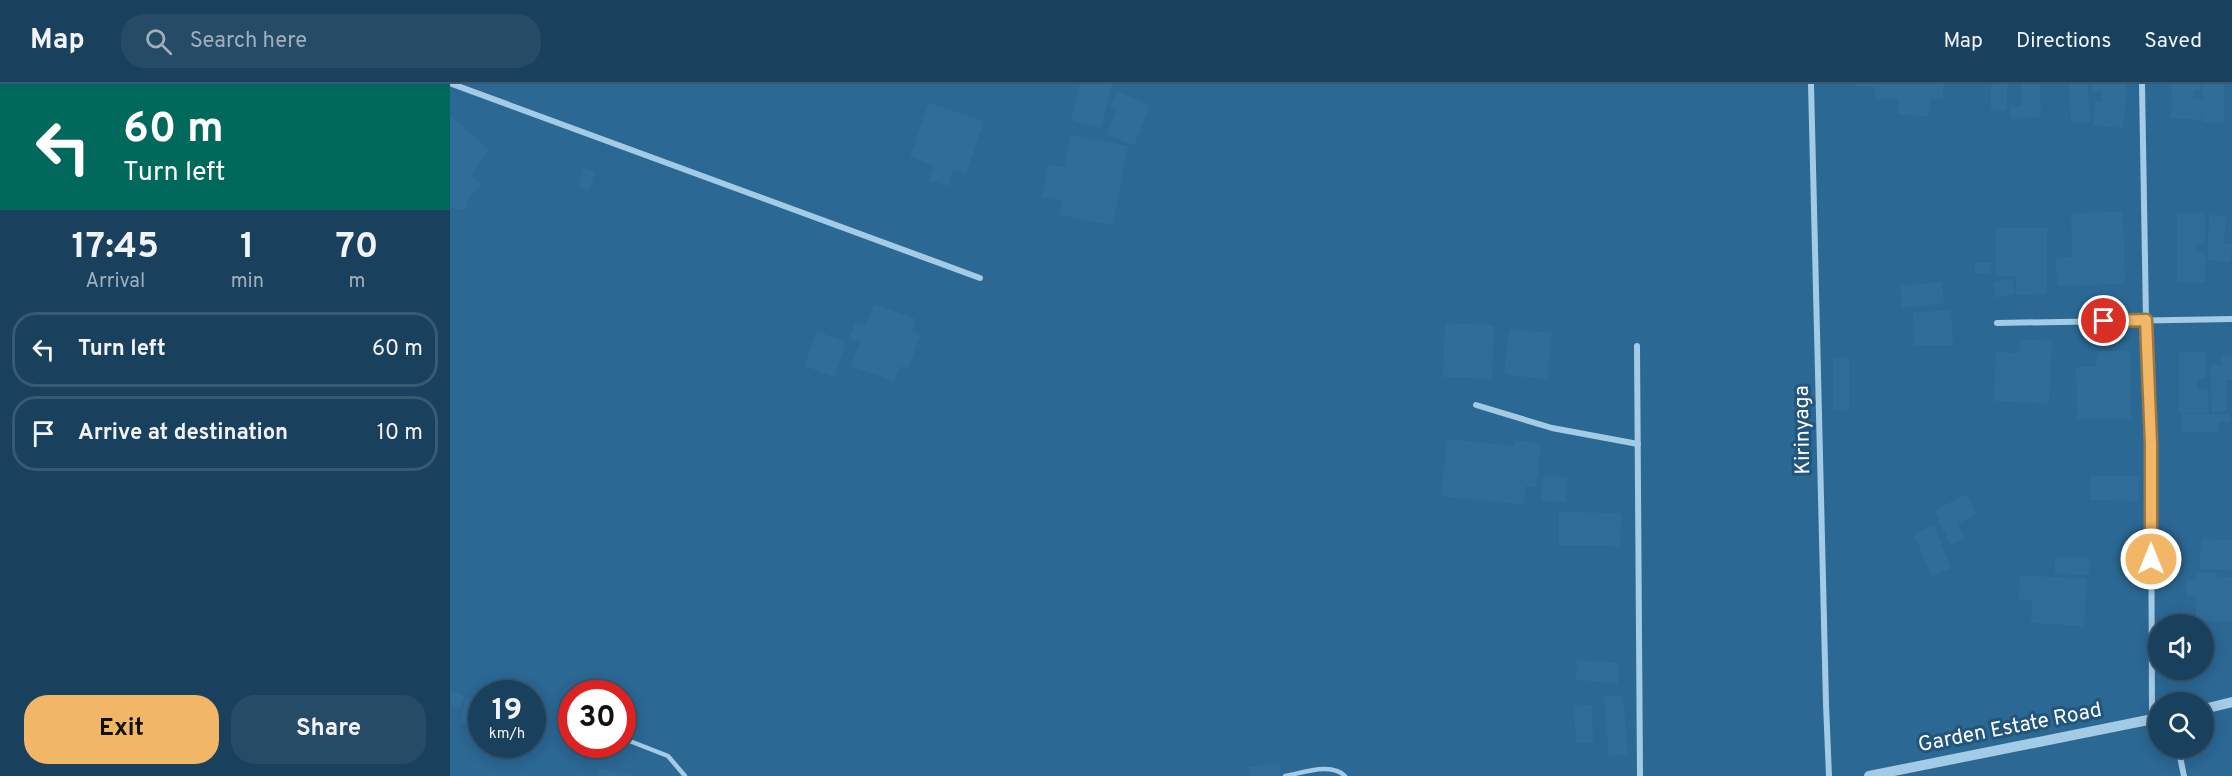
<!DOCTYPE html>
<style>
body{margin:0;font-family:Overpass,sans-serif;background:#264b66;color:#f1f3f6;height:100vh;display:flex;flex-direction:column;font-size:22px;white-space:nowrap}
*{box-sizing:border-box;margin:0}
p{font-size:20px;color:#9fafbc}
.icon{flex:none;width:33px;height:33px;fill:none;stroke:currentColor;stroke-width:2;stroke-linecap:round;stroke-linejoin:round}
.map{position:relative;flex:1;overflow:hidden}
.drawer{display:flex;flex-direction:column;background:#19405d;width:450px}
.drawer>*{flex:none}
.guide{background:#00695c;color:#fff;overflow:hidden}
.fabs{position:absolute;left:1698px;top:530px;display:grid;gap:12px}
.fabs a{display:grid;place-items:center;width:66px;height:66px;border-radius:50%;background:#19405d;box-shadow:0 3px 15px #0003,0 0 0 2px #375972;font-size:30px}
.speed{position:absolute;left:18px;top:596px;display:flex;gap:12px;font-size:30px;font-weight:700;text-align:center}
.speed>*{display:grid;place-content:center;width:78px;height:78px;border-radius:50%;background:#19405d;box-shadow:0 3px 15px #0003,0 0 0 2px #375972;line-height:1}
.speed small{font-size:15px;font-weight:400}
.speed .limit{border:9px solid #d22;background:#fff;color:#111}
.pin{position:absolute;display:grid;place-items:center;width:51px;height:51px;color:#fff;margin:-26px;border:3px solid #fff;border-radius:50%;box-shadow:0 2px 6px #0007}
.me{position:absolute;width:66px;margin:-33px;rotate:0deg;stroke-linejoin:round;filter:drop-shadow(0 0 4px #0008)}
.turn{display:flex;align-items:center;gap:21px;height:126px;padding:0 24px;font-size:27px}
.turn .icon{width:78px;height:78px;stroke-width:2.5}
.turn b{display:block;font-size:42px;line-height:51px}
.eta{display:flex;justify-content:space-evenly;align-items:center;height:102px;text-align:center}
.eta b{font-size:36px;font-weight:700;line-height:42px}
.button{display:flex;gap:12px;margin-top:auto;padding:12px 24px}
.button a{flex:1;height:69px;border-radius:24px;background:#f2b766;color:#111;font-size:24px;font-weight:700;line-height:69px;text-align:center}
.button a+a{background:#264b66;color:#f1f3f6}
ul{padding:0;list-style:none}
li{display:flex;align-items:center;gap:18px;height:75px;margin:0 12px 9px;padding:0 12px;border:3px solid #375972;border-radius:24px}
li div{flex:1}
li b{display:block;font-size:22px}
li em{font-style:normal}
header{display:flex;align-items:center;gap:36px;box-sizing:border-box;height:84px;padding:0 30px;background:#19405d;border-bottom:2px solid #375972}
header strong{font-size:28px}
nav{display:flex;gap:33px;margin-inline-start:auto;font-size:21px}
.search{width:420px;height:54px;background:#264b66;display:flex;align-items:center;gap:15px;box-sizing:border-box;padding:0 21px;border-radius:24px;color:#9fafbc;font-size:22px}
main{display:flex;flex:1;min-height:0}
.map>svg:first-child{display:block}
.green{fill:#2b6894;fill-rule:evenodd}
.building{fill:#316d99}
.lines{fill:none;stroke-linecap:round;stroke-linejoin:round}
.service{stroke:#a4cbe6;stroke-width:4.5}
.minor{stroke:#a4cbe6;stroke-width:6}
.tertiary{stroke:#a4cbe6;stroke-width:10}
.route-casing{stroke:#9d7742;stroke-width:15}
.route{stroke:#f2b766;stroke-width:10}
.labels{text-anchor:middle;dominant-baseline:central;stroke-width:6;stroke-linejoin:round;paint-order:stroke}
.street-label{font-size:21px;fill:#fff;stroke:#21557c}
</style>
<header>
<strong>Map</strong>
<div class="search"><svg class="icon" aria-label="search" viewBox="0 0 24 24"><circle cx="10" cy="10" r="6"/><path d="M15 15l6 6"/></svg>Search here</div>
<nav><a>Map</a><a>Directions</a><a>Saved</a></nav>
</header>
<main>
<section class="drawer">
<div class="guide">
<div class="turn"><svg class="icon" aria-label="left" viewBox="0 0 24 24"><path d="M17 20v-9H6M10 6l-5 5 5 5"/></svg><div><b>60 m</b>Turn left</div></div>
</div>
<div class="eta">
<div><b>17:45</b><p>Arrival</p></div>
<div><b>1</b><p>min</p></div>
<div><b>70</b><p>m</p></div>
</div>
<ul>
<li><svg class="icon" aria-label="left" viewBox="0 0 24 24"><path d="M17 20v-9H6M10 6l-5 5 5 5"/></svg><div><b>Turn left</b></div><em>60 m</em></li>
<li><svg class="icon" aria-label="arrive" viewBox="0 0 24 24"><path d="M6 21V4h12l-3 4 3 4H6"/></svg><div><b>Arrive at destination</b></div><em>10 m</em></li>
</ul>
<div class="button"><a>Exit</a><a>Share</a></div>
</section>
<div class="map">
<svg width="1782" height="692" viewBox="0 0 1782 692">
<rect width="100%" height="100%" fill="#21557c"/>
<path class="green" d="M0,0H1782V692H0ZM1708,540H1754V585H1708ZM32,609H82V660H32ZM122,609H172V660H122ZM1708,618H1754V663H1708Z"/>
<g class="building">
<polygon points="630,0 662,0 651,44 621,36"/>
<polygon points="1405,0 1493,0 1493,15 1480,15 1479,32 1448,31 1449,15 1425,15 1425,3 1405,2"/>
<polygon points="1541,0 1557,0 1557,27 1541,26"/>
<polygon points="1571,0 1590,0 1591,33 1561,35 1561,23 1572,22"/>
<polygon points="1619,0 1638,0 1640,38 1621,39"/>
<polygon points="1643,0 1677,0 1673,44 1643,41 1645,17 1652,18 1652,8 1642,8"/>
<polygon points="1722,0 1751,0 1751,6 1744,6 1743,15 1752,15 1753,0 1774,0 1774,38 1752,38 1752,22 1751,36 1721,34"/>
<polygon points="667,7 700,21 684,62 657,50 667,26 660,23"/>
<polygon points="479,19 534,37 516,90 503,86 498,102 479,96 484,82 460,73"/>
<polygon points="0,32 39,65 21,92 32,102 19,112 16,126 0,124"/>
<polygon points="621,51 678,62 663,141 609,131 612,117 592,113 598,80 614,83"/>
<polygon points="133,84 145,88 140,106 128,103"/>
<polygon points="1673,128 1675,200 1607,202 1606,174 1622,173 1621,129"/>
<polygon points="1727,129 1755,129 1755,159 1746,159 1746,168 1755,168 1755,198 1727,198"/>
<polygon points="1759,131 1776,132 1774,160 1782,160 1781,178 1757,176"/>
<polygon points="1546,144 1597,144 1597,210 1566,211 1566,192 1546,192"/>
<polygon points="1525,178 1541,179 1540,190 1525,189"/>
<polygon points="1562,195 1565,210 1546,214 1543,198"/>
<polygon points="1492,198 1494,219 1452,224 1450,202"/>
<polygon points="424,220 466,235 462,247 470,251 458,285 450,282 444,297 401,282 410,259 399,255 405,239 415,242"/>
<polygon points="1501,226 1503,261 1464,262 1463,228"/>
<polygon points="995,239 1044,241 1042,295 993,293"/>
<polygon points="1059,245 1102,249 1097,295 1054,291"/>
<polygon points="367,247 396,258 384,293 354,282"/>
<polygon points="1570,255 1602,257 1599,320 1544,317 1546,268 1569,269"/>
<polygon points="1647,267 1681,267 1681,335 1627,335 1626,283 1646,283"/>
<polygon points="1729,268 1756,268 1756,294 1748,295 1747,306 1758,306 1759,329 1729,329"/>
<polygon points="1782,271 1782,296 1776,296 1777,327 1762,328 1760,281 1772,281 1771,272"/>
<polygon points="1399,273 1399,326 1383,326 1383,274"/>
<polygon points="1732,330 1780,330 1781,338 1769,338 1769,348 1732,348"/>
<polygon points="997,355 1065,362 1065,356 1091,359 1086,403 1076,402 1074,421 991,412"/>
<polygon points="1093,392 1117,393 1116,418 1091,417"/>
<polygon points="1640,392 1689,392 1689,417 1640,416"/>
<polygon points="1516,410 1526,430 1508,440 1515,454 1501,461 1484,427"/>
<polygon points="1109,428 1171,429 1170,462 1109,461"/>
<polygon points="1484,441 1501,484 1481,492 1464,450"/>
<polygon points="1751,455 1782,456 1782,486 1750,485"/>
<polygon points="1605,473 1640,474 1639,491 1605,490"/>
<polygon points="1767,488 1767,494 1782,493 1782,537 1746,538 1745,511 1736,511 1736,496 1747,496 1747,489"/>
<polygon points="1570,491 1637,495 1634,542 1581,539 1582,516 1569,515"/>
<polygon points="1127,576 1169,579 1168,599 1126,596"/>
<polygon points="0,607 14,612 11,624 0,620"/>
<polygon points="1173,611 1178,671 1159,672 1154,613"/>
<polygon points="16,614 32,618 28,642 10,637"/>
<polygon points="1142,621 1143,659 1126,659 1124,622"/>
<polygon points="829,679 831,692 800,692 798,683"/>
<polygon points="149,685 185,691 185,692 148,692"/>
</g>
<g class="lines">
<g class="service">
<polyline points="172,654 218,672 235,692"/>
<path d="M835,692C853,689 881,678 895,692"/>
</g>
<g class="minor">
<polyline points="2,0 530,194"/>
<polyline points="1361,0 1376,620 1379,692"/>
<polyline points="1692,0 1696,236 1701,360 1702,635"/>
<polyline points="1547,239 1782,235"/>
<polyline points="1187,262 1190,692"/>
<polyline points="1026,321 1102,344 1188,360"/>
<polyline points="1728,663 1734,692"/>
</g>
<g class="tertiary">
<polyline points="1754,625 1782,618"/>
<polyline points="1419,692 1708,634"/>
</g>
</g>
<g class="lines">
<g class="route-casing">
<polyline id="route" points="1654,237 1696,236 1701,360 1701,475"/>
</g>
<use href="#route" class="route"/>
</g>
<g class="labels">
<g class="street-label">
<text transform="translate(1353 346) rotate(-91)">Kirinyaga</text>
<text transform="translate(1560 644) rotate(-11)">Garden Estate Road</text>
</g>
</g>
</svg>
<div class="fabs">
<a><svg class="icon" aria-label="sound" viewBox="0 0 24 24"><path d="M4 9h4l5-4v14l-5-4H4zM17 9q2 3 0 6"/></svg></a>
<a><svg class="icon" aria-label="search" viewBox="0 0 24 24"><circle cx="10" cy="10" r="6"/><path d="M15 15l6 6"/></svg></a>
</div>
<div class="speed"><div>19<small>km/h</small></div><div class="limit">30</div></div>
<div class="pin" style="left:1654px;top:237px;background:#d93025"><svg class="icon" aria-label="arrive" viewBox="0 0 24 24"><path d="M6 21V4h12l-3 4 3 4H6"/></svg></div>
<svg class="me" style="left:1701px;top:475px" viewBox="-20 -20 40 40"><circle r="17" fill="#f2b766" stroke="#fff" stroke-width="3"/><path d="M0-11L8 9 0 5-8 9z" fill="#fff"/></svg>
</div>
</main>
